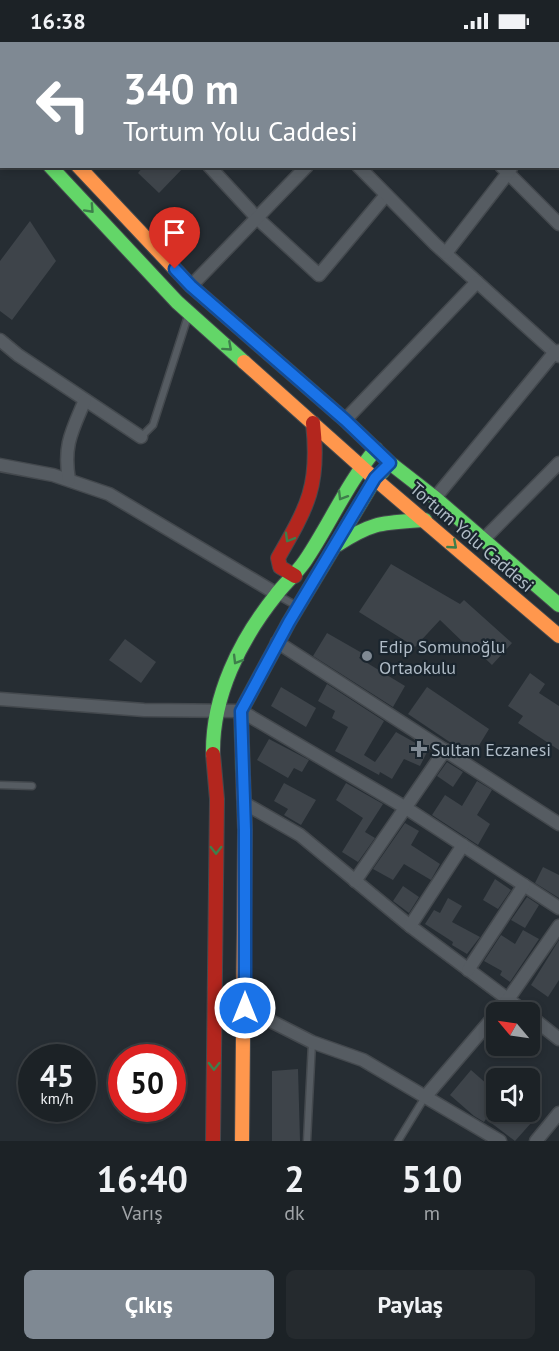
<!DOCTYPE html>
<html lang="tr">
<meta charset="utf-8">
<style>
body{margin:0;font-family:"PT Sans",sans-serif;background:#252a2e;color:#f1f3f6;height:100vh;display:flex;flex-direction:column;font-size:22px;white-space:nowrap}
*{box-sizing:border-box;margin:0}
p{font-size:20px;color:#a0a4a7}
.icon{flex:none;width:33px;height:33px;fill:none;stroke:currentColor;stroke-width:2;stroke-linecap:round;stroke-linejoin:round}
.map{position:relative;height:1099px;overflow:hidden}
.side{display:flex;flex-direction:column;background:#1c2226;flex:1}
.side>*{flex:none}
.banner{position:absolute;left:0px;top:0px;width:560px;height:126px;box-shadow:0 3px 9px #0003,0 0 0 2px #3a3f43;background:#7f8993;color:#fff;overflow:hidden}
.needle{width:39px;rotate:299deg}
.controls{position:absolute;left:486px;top:960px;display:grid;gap:12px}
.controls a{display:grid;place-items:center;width:54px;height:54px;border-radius:9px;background:#1c2226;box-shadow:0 3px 9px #0003,0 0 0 2px #3a3f43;font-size:30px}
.speed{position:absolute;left:18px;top:1002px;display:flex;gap:12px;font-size:30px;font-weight:700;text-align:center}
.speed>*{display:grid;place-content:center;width:78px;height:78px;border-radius:50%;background:#1c2226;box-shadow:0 3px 9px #0003,0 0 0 2px #3a3f43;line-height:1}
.speed small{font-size:15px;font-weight:400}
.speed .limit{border:9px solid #d22;background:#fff;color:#111}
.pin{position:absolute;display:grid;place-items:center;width:51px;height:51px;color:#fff;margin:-62px -26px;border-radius:50% 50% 50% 0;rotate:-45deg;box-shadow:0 0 6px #0007}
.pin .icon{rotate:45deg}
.me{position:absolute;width:66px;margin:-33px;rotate:0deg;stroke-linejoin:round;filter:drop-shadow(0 0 4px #0008)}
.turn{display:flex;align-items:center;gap:21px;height:126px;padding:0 24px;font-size:27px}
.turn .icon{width:78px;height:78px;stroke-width:2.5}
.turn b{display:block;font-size:42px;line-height:51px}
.eta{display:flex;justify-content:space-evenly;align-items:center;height:102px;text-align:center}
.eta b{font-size:36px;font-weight:700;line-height:42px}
.cta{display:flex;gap:12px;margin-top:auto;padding:12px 24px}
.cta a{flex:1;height:69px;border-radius:9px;background:#7f8993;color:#fff;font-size:24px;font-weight:700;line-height:69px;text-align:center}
.cta a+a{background:#252a2e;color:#f1f3f6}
.status{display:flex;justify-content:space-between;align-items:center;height:42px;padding:0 30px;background:#1c2226;direction:ltr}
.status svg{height:16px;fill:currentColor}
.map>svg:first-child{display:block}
.building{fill:#3e444a}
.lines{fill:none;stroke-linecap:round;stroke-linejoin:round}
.lane-casing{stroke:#44494e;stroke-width:9}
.street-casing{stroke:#44494e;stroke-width:15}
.fast-casing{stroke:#44494e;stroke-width:16}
.slow-casing{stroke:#44494e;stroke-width:16}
.jam-casing{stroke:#44494e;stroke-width:16}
.lane{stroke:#565c62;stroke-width:6}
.street{stroke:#565c62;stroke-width:12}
.fast{stroke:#63d668;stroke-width:14}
.slow{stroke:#ff974d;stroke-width:14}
.jam{stroke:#b3261e;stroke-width:14}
.oneway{stroke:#3e7e4b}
.route-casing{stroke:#114b97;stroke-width:15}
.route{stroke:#1a73e8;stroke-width:10}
.poi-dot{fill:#7f8993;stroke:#1a252e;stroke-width:2}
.labels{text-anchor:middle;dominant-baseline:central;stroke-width:4.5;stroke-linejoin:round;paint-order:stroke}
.street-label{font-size:18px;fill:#afbbc6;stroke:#1a252e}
.poi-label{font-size:18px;fill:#afbbc6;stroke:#1a252e;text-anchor:start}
</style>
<div class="status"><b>16:38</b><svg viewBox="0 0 49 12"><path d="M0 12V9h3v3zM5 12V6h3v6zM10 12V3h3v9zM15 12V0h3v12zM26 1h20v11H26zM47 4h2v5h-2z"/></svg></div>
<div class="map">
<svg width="559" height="1099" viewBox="0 0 559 1099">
<rect width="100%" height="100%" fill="#262d33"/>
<g class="building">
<polygon points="144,124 185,124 159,151 138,131"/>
<polygon points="30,179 56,219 12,278 0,269 0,219"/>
<polygon points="391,522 460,562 464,558 512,601 492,623 470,602 467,604 440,578 415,605 359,570"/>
<polygon points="327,591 362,611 359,616 405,644 393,665 313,614"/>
<polygon points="125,597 156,620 141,641 109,618"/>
<polygon points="530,631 545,642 539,651 559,664 559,708 518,681 523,674 508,664"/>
<polygon points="327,642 384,679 364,713 375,720 396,690 428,708 420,724 404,717 392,737 380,730 379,733 335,709 348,685 332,676 335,669 318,659"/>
<polygon points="281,645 316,666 306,685 271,664"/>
<polygon points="427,645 489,687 472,715 408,672"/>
<polygon points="269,697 309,718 302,730 294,726 288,736 257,718"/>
<polygon points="447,720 463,730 453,745 437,734"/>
<polygon points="477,739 492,748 477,773 490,782 478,803 432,773 445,753 462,764"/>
<polygon points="284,741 316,758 301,783 284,773 288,767 274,759"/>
<polygon points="346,741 383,762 365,790 375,796 358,820 342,810 363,776 336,758"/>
<polygon points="405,781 419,789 411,803 440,822 431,838 404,822 393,838 373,827"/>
<polygon points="543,825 559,833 559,856 535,841"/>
<polygon points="495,837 511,848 498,867 483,858"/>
<polygon points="403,844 419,855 409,871 393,859"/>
<polygon points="527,855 539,863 525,886 511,878"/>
<polygon points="448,856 462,864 452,880 480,895 467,912 452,903 453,900 425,882 434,868 440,871"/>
<polygon points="523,888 539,897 510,940 500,933 502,929 484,919 501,893 515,902"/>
<polygon points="559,898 559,938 548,955 531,943"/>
<polygon points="298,1027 300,1099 272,1099 272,1029"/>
<polygon points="471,1028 496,1050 496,1070 528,1070 524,1073 532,1080 515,1099 486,1077 484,1080 474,1074 450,1053"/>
<polygon points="530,1044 541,1053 530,1067"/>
</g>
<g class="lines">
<g class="lane-casing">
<g id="lane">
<polyline points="141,395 153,383 188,274"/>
<polyline points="277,553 297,564"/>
<polyline points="0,743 32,744"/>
<polyline points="307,1099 312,1001"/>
<polyline points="398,1099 425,1055"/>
</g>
</g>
<g class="street-casing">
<g id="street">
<polyline points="223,0 225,2"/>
<polyline points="373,0 375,2"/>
<polyline points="426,0 428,2"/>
<polyline points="506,0 507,2"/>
<polyline points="90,2 91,0"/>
<polyline points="188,2 190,0"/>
<polyline points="558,59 559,61"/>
<polyline points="209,124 257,176 319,233 386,153"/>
<polyline points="358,124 435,202 559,314"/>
<polyline points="501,124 559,182"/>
<polyline points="446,211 508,131 512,124"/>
<polyline points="191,244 307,124"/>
<polyline points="0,298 18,313 141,395"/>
<polyline points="345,378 477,240"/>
<polyline points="0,423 53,433 109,452 277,552"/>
<path d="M69,438C63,403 72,389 85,358"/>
<polyline points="435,456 555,310 559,309"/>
<polyline points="484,497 559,421"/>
<polyline points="277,600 559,782"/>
<polyline points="0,657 144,668 241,669 406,766 559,866"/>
<polyline points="244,761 300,793 410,884 525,970"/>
<polyline points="355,839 445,708"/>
<polyline points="410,884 463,803"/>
<polyline points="468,928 524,843"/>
<polyline points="504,963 559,884"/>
<polyline points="245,966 312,1000 363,1018 500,1099"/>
<polyline points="530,974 559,997"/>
<polyline points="425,1055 496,972"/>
<polyline points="536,1099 559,1071"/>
</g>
</g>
<g class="fast-casing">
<g id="fast">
<polyline points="50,124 177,260 244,320"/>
<polyline points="237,284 345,378 390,421 435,456 559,563"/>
<path d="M337,503C374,479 383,481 425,478"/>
<path d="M213,712C212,654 240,598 276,553C285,541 296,532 305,519C330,482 347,441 376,407"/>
<polyline points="243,732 241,669 289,580 375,437 383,429"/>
</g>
</g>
<g class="slow-casing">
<g id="slow">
<polyline points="0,28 2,30"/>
<polyline points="0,61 2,63"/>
<polyline points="78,124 191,244 237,284"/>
<polyline points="244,320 375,437 559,594"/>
<polyline points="242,1099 245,788 243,732"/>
</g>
</g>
<g class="jam-casing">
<g id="jam">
<path d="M295,534L280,525L278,516C308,464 320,443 313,381"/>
<polyline points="213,1099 217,757 213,712"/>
</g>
</g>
<use href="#lane" class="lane"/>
<use href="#street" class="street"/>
<use href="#fast" class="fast"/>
<use href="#slow" class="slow"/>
<use href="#jam" class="jam"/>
</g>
<defs><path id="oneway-chevron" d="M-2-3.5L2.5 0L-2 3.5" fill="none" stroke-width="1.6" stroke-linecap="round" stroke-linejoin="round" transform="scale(1.5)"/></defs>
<g class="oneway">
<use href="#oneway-chevron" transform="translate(90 167) rotate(47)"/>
<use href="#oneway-chevron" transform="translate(228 305) rotate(42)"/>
<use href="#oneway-chevron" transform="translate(342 454) rotate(121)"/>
<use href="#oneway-chevron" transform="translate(289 496) rotate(120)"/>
<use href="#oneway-chevron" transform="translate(453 503) rotate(41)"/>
<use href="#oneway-chevron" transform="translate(237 618) rotate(121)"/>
<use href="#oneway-chevron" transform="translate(216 808) rotate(90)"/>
<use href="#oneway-chevron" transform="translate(214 1024) rotate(91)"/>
</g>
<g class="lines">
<g class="route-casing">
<polyline id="route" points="175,227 191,244 345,378 390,421 375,436 289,580 241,669 245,788 245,966"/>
</g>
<use href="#route" class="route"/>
</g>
<g class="poi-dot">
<circle cx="367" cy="614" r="6"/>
<path d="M416 698h6v6h6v6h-6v6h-6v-6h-6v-6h6z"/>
</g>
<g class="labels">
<g class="street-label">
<text transform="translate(472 495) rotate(41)">Tortum Yolu Caddesi</text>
</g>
<g class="poi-label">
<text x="379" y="604">Edip Somunoğlu<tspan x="379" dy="21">Ortaokulu</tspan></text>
<text x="431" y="707">Sultan Eczanesi</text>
</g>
</g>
</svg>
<div class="controls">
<a><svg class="needle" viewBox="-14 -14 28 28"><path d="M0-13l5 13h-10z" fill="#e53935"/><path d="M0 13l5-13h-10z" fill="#a0a4a7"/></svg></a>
<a><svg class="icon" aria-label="sound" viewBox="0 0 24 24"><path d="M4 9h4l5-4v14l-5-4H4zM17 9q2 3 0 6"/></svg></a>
</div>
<div class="speed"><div>45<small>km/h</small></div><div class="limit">50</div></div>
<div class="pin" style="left:175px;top:227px;background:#d93025"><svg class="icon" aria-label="arrive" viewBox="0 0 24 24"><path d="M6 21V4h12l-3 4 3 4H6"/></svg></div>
<svg class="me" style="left:245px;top:966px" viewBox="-20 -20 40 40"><circle r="17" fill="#1a73e8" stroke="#fff" stroke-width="3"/><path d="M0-11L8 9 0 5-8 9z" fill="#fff"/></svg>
<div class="banner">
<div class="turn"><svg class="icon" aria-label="left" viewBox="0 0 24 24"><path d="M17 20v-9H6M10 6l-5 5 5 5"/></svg><div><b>340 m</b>Tortum Yolu Caddesi</div></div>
</div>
</div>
<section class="side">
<div class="eta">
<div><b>16:40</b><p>Varış</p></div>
<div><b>2</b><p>dk</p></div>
<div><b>510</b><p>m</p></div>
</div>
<div class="cta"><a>Çıkış</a><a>Paylaş</a></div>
</section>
